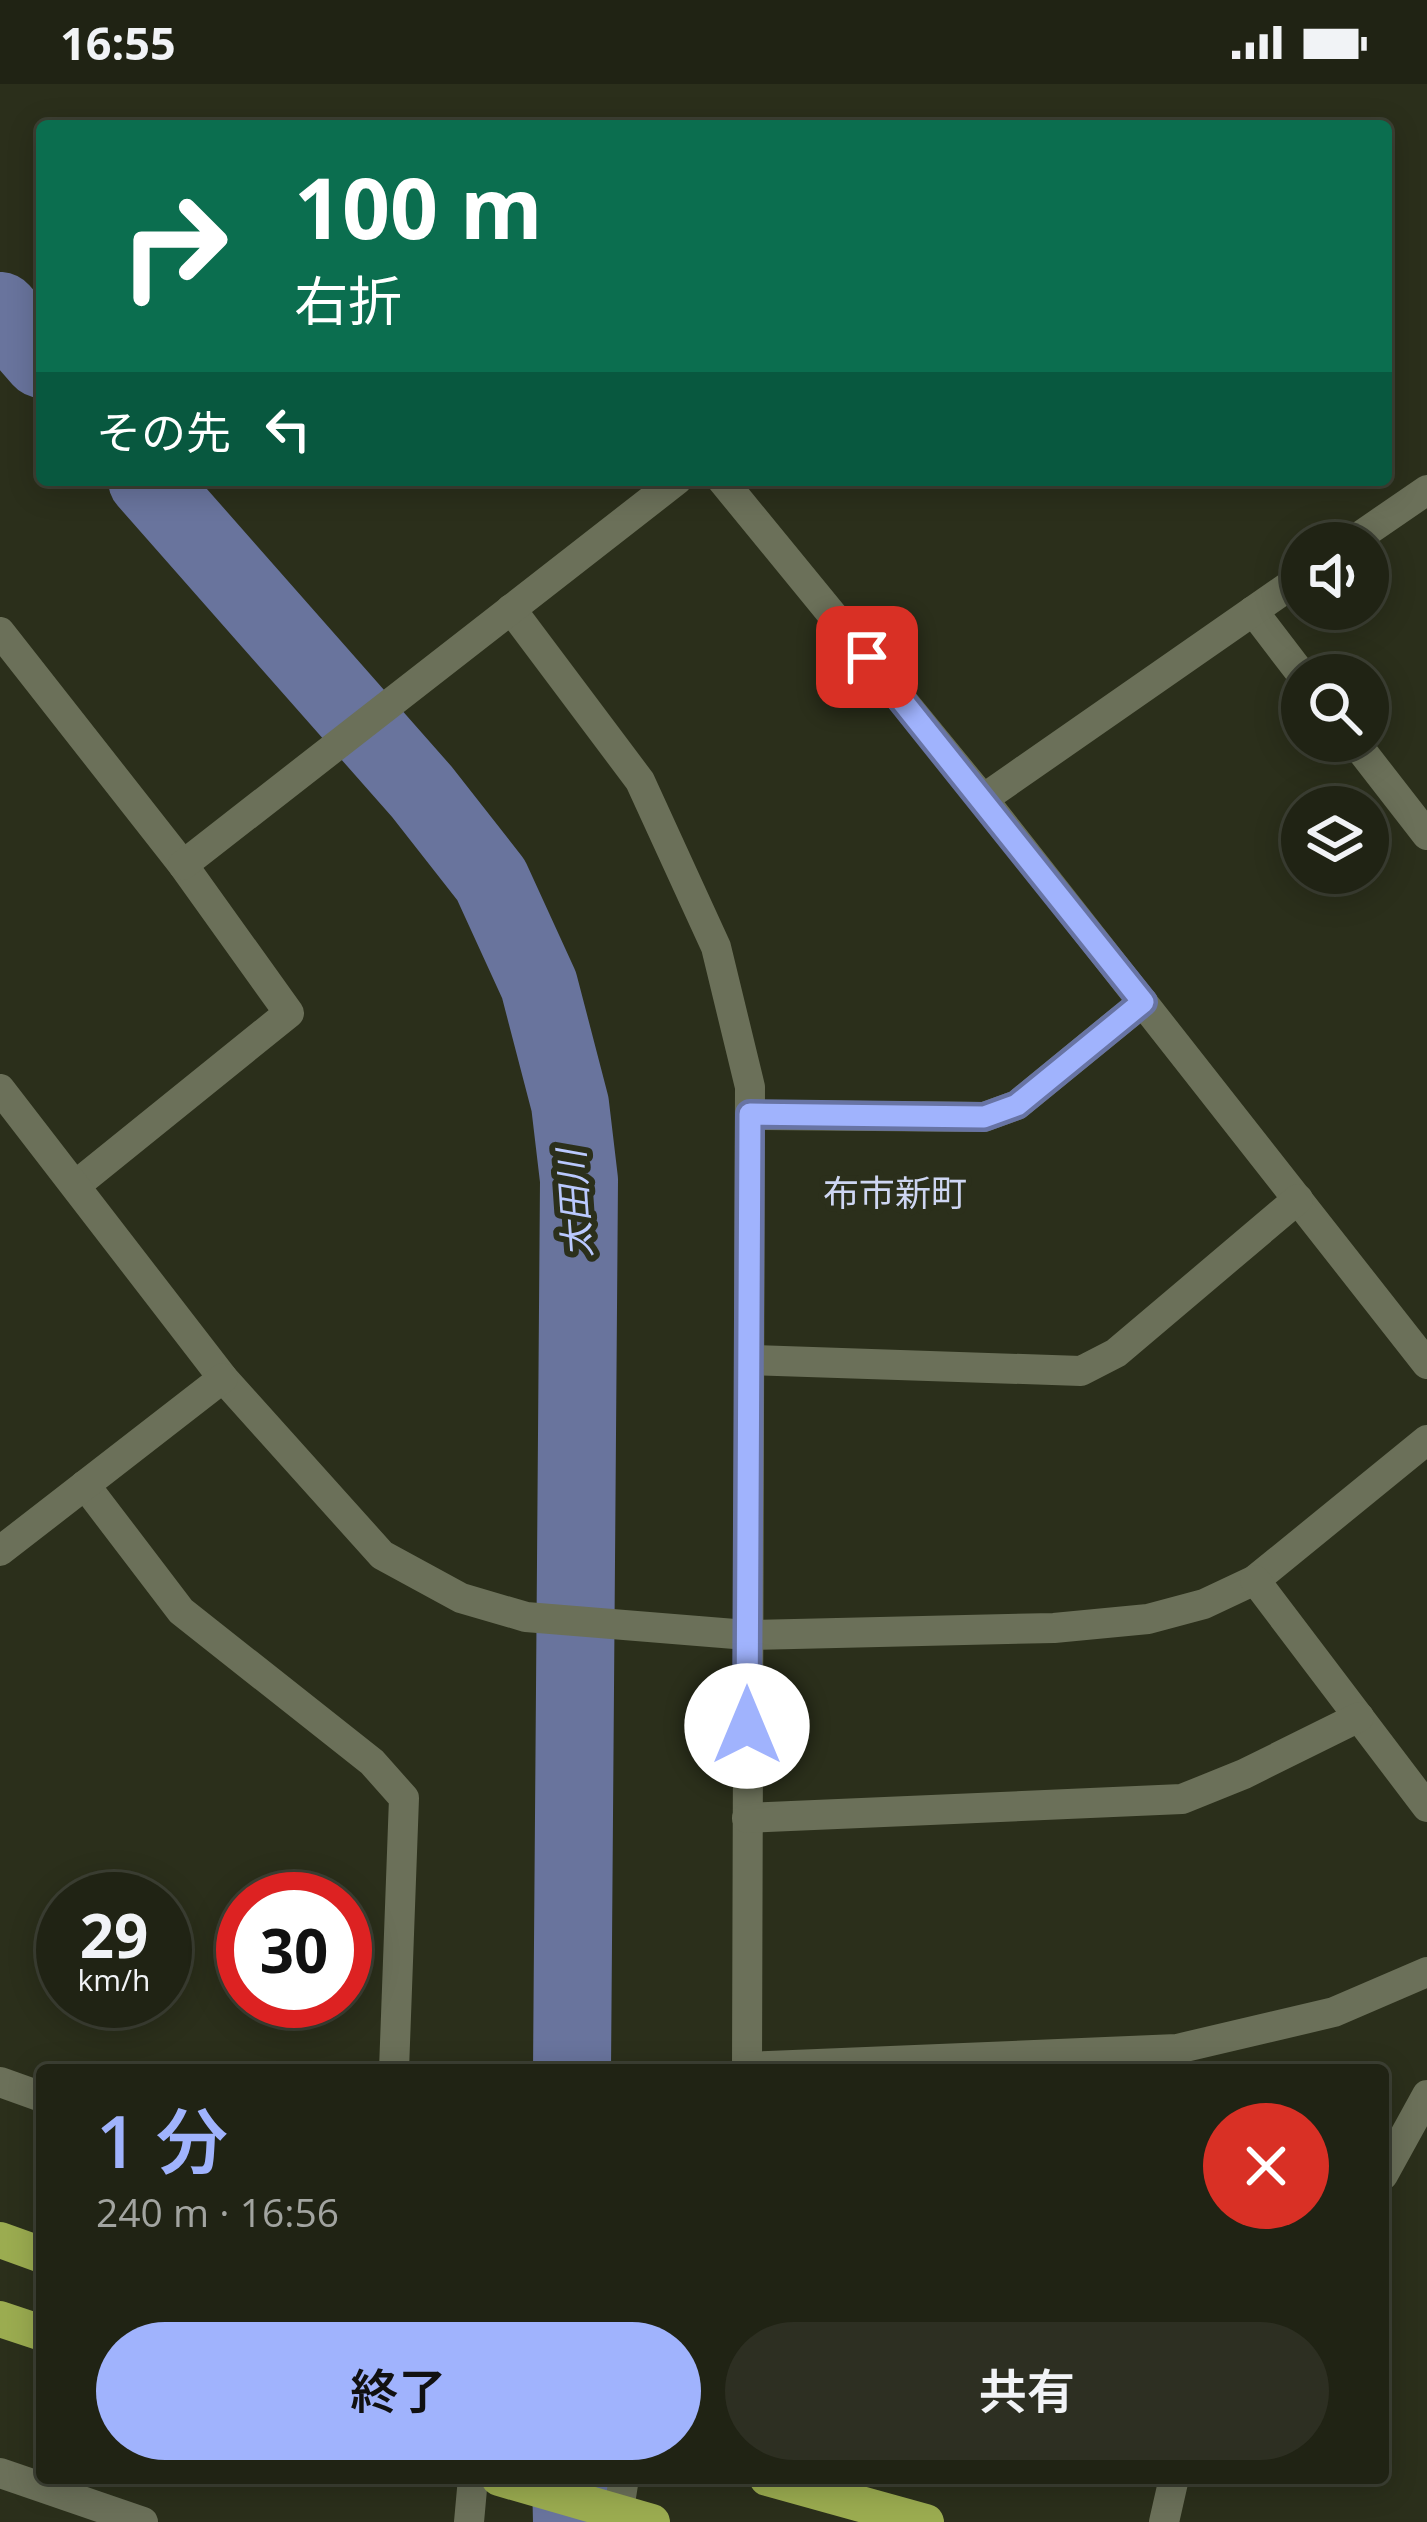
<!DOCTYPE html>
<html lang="ja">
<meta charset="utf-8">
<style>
body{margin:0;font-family:"Open Sans","Noto Sans JP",sans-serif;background:#2d2f22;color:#f1f3f6;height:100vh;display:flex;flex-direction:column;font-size:45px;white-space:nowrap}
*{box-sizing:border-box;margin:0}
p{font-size:39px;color:#a2a4a0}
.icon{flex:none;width:66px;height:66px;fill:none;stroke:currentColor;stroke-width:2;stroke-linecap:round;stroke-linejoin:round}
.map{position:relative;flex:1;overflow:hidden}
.details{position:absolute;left:36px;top:1980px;width:1353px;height:420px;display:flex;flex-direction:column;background:#202314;border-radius:12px;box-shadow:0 6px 30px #0003,0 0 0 3px #3d4034}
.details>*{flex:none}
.guide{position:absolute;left:36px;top:36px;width:1356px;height:366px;border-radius:12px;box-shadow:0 6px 30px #0003,0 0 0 3px #3d4034;background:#0b6e4f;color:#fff;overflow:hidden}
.tools{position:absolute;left:1281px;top:438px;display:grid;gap:24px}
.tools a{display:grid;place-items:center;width:108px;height:108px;border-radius:50%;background:#202314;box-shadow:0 6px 30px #0003,0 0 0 3px #3d4034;font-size:60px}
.speed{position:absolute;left:36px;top:1788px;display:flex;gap:24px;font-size:60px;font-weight:700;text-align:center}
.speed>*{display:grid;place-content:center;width:156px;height:156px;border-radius:50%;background:#202314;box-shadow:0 6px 30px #0003,0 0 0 3px #3d4034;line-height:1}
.speed small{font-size:30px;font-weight:400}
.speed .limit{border:18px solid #d22;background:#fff;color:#111}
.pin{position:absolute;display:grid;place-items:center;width:102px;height:102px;color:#fff;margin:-51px;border-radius:24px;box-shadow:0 6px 18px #0006}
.me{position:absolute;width:132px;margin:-66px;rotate:0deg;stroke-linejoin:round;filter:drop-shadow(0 0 9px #0008)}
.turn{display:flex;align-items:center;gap:42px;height:252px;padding:0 60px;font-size:54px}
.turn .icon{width:156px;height:156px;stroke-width:2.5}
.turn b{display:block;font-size:84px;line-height:102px}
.then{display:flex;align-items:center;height:114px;padding:0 60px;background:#0003;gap:24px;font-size:45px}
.round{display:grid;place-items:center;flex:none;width:126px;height:126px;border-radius:63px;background:#2d2f22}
.head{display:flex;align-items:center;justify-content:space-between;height:204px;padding:0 60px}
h1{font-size:72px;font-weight:600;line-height:90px;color:#a0b3fd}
.button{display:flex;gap:24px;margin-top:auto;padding:24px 60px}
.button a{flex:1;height:138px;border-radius:72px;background:#a0b3fd;color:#111;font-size:48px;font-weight:600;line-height:138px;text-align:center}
.button a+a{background:#2d2f22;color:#f1f3f6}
.status{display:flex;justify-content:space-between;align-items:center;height:84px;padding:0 60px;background:#202314;direction:ltr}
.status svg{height:33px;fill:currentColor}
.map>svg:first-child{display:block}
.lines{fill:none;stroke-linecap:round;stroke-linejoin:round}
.river{stroke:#69749d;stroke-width:78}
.street{stroke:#6b7059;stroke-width:30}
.highway{stroke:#9bac50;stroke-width:36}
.route-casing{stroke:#6874a4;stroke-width:30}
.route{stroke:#a0b3fd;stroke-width:21}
.labels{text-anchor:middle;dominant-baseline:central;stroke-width:12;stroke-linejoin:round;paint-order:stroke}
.neighbourhood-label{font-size:36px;fill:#ced6f2;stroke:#2b2f1b}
.water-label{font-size:36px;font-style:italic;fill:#bac9fe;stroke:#2b2f1b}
</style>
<div class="status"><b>16:55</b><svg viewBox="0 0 49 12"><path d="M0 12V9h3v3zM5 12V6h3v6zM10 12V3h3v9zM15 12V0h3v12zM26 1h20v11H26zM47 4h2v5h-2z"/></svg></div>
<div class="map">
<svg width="1427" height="2438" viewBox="0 0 1427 2438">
<rect width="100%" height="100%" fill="#2b2f1b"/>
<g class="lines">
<g class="river">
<polyline points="0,227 42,275"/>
<polyline points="147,396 422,708 491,796 539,901 570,1020 579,1096 572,1986"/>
<polyline points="571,2394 572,2438"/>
</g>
<g class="street">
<polyline points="722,396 983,715 1427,1280"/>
<polyline points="1350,459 1427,406"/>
<polyline points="511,525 640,697 716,863 750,1003 747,1986"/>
<polyline points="1253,527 1302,591"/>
<polyline points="0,548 183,781 289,929 76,1101"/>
<polyline points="1354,657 1427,751"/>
<polyline points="983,715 1302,493"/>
<polyline points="183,781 677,396"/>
<polyline points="0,1005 223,1294 382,1471 461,1514 526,1533 747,1551 1054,1544 1148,1535 1204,1520 1255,1496 1427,1356"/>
<polyline points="750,1031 984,1033 1017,1021 1143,918"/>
<polyline points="751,1276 1081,1287 1116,1269 1298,1115"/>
<polyline points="85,1401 181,1527 372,1678 404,1714 394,1986"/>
<polyline points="0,1467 223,1294"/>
<polyline points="1255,1496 1427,1723"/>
<polyline points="747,1734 1182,1715 1244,1690 1359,1633"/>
<polyline points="747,1983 1177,1965 1334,1928 1427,1888"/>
<polyline points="0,1998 42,2013"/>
<polyline points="1383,2091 1427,2011"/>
<polyline points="0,2389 143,2438"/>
<polyline points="469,2438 473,2394"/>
<polyline points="617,2438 624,2394"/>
<polyline points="1164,2438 1174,2394"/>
</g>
<g class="highway">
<polyline points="0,2156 42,2171"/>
<polyline points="0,2235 42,2249"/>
<polyline points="499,2394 652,2438"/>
<polyline points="767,2394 926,2438"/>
</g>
</g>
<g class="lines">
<g class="route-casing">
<polyline id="route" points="747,1642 750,1030 984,1033 1017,1021 1143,918 867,573"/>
</g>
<use href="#route" class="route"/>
</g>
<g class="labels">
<g class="neighbourhood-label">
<text x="895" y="1108">布市新町</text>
</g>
<g class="water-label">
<text transform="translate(574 1120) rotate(-94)">太田川</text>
</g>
</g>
</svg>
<div class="tools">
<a><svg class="icon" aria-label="sound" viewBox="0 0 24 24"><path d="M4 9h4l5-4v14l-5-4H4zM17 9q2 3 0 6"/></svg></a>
<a><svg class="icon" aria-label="search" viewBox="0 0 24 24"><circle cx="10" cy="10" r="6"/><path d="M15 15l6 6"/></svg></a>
<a><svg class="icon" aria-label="layers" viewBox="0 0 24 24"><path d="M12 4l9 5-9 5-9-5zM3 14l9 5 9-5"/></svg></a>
</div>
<div class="speed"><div>29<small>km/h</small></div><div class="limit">30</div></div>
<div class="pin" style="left:867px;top:573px;background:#d93025"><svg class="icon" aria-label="arrive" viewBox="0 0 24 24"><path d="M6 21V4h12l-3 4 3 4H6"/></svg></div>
<svg class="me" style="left:747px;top:1642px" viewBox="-20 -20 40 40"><circle r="19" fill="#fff"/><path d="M0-13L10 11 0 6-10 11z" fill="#a0b3fd"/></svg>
<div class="guide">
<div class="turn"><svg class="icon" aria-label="right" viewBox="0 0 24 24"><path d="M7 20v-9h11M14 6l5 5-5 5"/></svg><div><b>100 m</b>右折</div></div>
<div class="then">その先<svg class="icon" aria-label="left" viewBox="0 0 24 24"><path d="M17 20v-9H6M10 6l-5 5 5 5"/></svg></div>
</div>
<section class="details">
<div class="head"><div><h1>1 分</h1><p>240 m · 16:56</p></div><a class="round" style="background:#d93025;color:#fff"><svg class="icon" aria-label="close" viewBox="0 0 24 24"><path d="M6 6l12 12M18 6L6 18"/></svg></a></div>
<div class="button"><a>終了</a><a>共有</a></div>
</section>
</div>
